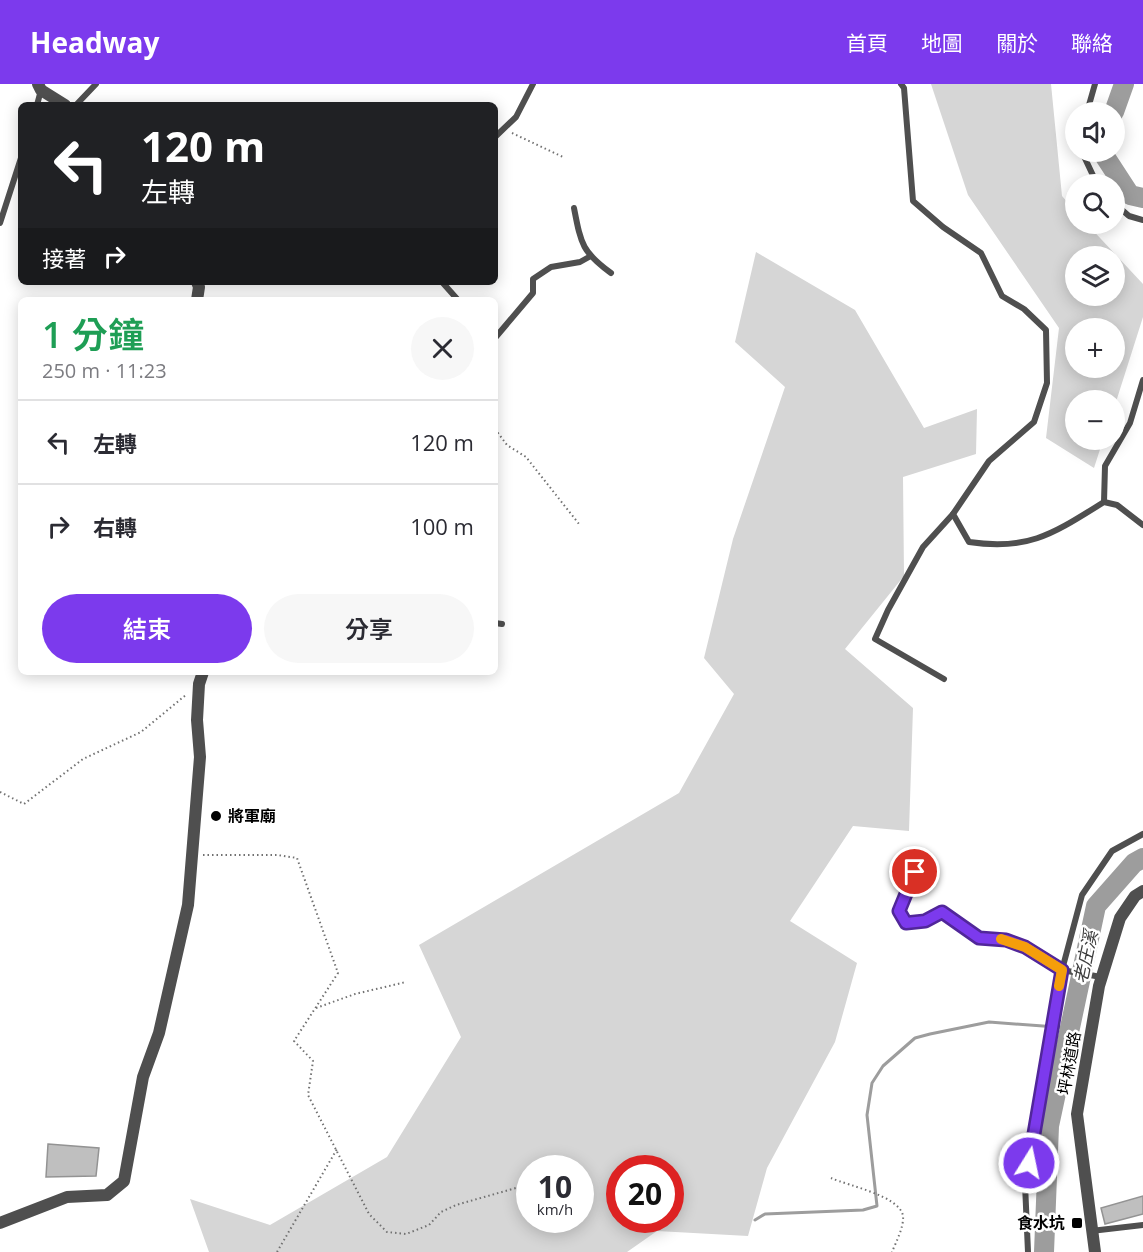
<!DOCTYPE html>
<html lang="zh-TW">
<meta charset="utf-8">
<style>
body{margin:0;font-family:"Open Sans","Noto Sans TC",sans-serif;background:#f7f7f7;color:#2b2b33;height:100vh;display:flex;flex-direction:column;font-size:22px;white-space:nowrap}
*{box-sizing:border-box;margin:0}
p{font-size:20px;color:#7c7c81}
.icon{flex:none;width:33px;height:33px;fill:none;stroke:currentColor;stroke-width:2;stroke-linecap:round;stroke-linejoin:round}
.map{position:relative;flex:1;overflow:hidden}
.panel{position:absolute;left:18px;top:213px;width:480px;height:378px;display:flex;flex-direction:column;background:#fff;border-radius:9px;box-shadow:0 3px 15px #0003}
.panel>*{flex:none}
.top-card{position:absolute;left:18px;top:18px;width:480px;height:183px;border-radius:9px;box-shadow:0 3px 15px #0003;background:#202124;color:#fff;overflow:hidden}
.buttons{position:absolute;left:1065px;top:18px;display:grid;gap:12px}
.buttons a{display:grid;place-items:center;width:60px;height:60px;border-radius:50%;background:#fff;box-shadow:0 3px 15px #0003;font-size:30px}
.speed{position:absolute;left:516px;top:1071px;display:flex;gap:12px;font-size:30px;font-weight:700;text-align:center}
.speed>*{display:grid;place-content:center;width:78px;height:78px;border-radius:50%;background:#fff;box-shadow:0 3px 15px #0003;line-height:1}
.speed small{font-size:15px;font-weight:400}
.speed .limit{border:9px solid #d22;background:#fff;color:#111}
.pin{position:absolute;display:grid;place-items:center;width:51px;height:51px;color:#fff;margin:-26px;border:3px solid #fff;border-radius:50%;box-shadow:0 2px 6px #0007}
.me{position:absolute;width:66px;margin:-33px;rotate:10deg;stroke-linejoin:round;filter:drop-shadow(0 0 4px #0008)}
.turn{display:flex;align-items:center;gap:21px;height:126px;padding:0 24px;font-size:27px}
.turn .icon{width:78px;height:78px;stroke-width:2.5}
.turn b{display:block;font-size:42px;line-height:51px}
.then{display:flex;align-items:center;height:57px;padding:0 24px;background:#0003;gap:12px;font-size:22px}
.round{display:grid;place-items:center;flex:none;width:63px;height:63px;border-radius:32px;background:#f7f7f7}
.summary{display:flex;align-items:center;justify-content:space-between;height:102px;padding:0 24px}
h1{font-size:36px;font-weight:600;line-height:45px;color:#1e9e55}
.primary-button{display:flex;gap:12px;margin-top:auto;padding:12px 24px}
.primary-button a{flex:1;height:69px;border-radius:36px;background:#7c3aed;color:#fff;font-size:24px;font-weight:600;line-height:69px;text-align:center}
.primary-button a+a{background:#f7f7f7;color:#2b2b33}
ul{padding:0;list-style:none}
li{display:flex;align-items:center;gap:18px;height:84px;padding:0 24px;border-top:2px solid #e1e1e2}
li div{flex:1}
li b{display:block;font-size:22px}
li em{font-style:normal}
header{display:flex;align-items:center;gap:36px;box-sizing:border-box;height:84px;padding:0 30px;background:#7c3aed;color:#fff}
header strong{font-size:28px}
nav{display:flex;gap:33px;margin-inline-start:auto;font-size:21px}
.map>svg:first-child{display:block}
.green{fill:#d6d6d6;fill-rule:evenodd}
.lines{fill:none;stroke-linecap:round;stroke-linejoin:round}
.stream{stroke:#9d9d9d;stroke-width:3}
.river{stroke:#9d9d9d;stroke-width:20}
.building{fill:#bfbfbf;stroke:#939393;stroke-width:1.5}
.path{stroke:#717171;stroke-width:2;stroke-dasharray:1.5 3;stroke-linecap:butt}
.service{stroke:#4f4f4f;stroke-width:6}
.minor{stroke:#4f4f4f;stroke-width:12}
.tertiary{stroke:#4f4f4f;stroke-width:12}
.route-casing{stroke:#51269a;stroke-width:15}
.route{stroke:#7c3aed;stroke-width:10}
.slow{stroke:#f59e0b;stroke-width:10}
.poi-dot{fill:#000;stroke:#fff;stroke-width:2}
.labels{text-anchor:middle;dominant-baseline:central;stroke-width:5;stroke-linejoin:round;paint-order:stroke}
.poi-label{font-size:16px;font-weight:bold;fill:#000;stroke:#fff;text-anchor:start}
.street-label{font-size:16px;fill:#000;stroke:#fff}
.water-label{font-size:18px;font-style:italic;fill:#3e3e3e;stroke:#fff}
</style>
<header>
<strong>Headway</strong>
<nav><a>首頁</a><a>地圖</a><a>關於</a><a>聯絡</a></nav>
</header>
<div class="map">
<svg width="1143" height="1168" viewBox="0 0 1143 1168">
<rect width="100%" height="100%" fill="#fff"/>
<g class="green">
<path d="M931,0H1051L1062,112L1075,127L1076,140H1087L1143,200V233L1115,321L1114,316H1076V356H1103L1094,384L1046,354L1059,244L968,111ZM1076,172H1114V212H1076ZM1076,244H1114V284H1076Z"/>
<path d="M756,168L855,226L924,344L977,325L976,370L903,393L904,492L845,565L913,624L909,747L853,742L790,837L857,879L835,958L767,1084L748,1152L657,1147L627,1168H209L190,1115L270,1141L387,1073L461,953L419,861L679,709L734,610L704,574L733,455L785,303L735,258ZM530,1084H580V1136H530ZM620,1084H670V1136H620Z"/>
</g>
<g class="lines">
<polyline class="stream" points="755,1136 765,1130 863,1126 877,1122 867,1031 872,999 883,982 915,954 930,950 989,938 1070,944"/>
<g class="river">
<polyline points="1114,28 1124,0"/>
<polyline points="1102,68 1130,111 1143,114"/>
<polyline points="1044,1168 1049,1042 1096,822 1134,779 1143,774"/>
</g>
</g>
<g class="building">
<polygon points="48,1060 99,1064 96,1092 46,1093"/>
<polygon points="1143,1112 1143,1130 1105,1140 1101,1124"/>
</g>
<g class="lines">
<g class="path">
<polyline points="512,49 563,73"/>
<polyline points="495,345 507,361 526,373 579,440"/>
<polyline points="0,708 24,720 83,675 141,648 187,610"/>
<polyline points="203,771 277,771 297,774 338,889 294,957 313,977 308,1011 369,1130 387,1148 406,1150 429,1141 441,1128 456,1121 523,1102"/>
<polyline points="316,924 355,910 406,898"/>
<path d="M831,1094C849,1102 900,1112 903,1132C904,1143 896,1158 892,1168"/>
<polyline points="277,1168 337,1065"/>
</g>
<g class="service">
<path d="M901,0L904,4L913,117L943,143L981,169L1002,212L1024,225L1046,246L1047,299L1034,338L989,377L953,430L969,458C1030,467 1054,449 1104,418L1117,421L1143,441"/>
<polyline points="37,21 41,6"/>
<polyline points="76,21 96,0"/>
<polyline points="1087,28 1095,0"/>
<polyline points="495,53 516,33 533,0"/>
<polyline points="1082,68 1097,100"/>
<polyline points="1114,119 1129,132 1143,136"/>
<path d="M574,124C581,160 582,168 611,189"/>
<polyline points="0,139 21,74"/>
<polyline points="442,198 458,216"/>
<polyline points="495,254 533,209 533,195 551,183 580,178 589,173"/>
<polyline points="1104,418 1105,382 1130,339 1143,296"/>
<polyline points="495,539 502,540"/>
<polyline points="944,595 875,555 888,526 923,463 953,430"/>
<polyline points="915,788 899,827 906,839 925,837 942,828 979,854 1006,856 1025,863 1062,886 1101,893"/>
<polyline points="1091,1147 1143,1141"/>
<polyline points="1028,1168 1025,1100 1062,886 1082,811 1112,767 1143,750"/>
</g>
<g class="minor">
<polyline points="38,0 41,6 65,21"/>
<polyline points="197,216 199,203 197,198"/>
<polyline points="0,1139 67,1113 107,1111 124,1097 143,993 159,949 188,821 200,673 197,636 199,600 203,588"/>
</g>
<polyline class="tertiary" points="1095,1168 1077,1030 1099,902 1120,834 1135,812 1143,807"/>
</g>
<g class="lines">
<g class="route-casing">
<polyline id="route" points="915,788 899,827 906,839 925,837 942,828 979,854 1006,856 1025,863 1062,886 1029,1079"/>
</g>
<use href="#route" class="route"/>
<polyline class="slow" points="1001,855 1025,863 1062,886 1059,902"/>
</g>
<g class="poi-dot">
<circle cx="216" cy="732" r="6"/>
<rect x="1071" y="1133" width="12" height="12" rx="3"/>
</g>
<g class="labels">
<g class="poi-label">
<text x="228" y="732">將軍廟</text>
<text x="1065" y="1139" text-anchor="end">食水坑</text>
</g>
<g class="street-label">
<text transform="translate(1069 979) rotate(-80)">坪林道路</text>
</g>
<g class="water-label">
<text transform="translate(1085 873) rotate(-78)">老庄溪</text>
</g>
</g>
</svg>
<div class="buttons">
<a><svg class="icon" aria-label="sound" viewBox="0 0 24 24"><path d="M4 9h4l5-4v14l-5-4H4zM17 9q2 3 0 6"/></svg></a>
<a><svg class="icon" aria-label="search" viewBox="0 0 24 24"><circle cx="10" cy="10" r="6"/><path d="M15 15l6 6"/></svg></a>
<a><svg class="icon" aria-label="layers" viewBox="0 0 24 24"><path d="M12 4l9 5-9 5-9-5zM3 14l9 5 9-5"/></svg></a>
<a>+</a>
<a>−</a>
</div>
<div class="speed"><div>10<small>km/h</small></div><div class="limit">20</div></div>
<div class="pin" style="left:915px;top:788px;background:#d93025"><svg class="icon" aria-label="arrive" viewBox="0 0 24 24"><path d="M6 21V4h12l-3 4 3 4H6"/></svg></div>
<svg class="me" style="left:1029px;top:1079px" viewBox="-20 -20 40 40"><circle r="17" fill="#7c3aed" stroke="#fff" stroke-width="3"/><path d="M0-11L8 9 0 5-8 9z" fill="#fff"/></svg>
<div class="top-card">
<div class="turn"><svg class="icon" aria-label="left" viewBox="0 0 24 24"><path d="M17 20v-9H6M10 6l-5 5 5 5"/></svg><div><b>120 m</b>左轉</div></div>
<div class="then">接著<svg class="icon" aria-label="right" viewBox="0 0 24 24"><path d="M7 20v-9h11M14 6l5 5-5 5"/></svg></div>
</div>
<section class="panel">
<div class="summary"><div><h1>1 分鐘</h1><p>250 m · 11:23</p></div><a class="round"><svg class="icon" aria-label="close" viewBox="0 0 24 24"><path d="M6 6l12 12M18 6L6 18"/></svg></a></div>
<ul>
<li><svg class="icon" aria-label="left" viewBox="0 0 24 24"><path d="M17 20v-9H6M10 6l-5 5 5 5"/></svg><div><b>左轉</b></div><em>120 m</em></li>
<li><svg class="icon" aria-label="right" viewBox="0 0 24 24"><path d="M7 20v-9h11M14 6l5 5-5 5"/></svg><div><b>右轉</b></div><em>100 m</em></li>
</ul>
<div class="primary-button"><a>結束</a><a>分享</a></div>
</section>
</div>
